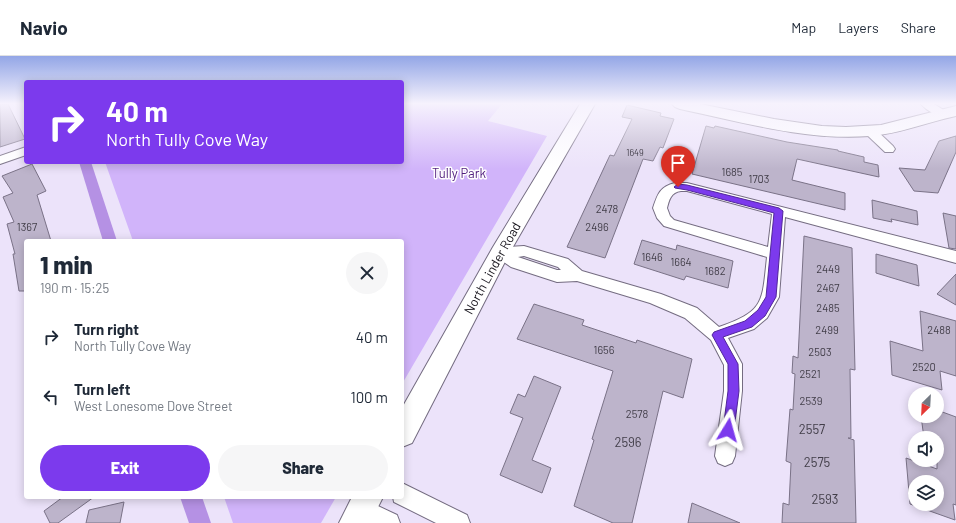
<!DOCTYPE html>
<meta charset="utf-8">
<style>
body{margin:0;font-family:Barlow,sans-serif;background:#f6f6f7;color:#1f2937;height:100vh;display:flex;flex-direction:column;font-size:15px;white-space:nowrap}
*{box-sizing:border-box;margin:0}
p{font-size:13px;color:#747a83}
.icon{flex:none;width:22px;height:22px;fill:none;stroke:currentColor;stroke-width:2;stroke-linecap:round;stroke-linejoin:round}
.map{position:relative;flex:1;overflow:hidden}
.details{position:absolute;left:24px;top:183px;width:380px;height:260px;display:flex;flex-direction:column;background:#fff;border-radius:4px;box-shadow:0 2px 10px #0003}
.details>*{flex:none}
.guide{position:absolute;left:24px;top:24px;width:380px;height:84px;border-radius:4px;box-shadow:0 2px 10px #0003;background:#7c3aed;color:#fff;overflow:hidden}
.needle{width:26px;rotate:204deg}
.tools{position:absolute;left:908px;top:331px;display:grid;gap:8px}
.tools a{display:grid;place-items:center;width:36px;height:36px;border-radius:50%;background:#fff;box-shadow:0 2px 10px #0003;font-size:20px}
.pin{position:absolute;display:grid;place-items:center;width:34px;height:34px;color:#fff;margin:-41px -17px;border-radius:50% 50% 50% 0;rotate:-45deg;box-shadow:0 0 4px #0007}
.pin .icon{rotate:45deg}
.me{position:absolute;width:44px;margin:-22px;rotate:8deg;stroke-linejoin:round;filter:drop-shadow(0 0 3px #0008)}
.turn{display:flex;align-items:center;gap:14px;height:84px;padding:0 16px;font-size:18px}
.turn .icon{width:52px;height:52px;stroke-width:2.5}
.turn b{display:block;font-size:28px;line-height:34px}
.round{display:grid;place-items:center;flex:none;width:42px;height:42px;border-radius:21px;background:#f6f6f7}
.summary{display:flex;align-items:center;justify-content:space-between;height:68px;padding:0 16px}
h1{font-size:24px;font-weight:800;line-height:30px}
.primary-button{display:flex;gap:8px;margin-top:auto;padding:8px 16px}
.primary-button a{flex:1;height:46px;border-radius:24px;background:#7c3aed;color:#fff;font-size:16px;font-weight:800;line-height:46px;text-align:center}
.primary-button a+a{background:#f6f6f7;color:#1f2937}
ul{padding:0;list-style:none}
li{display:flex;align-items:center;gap:12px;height:60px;padding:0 16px}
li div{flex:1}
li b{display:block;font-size:15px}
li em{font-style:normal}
header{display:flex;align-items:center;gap:24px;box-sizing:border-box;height:56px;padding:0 20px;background:#fff;border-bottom:1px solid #e0e1e3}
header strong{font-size:19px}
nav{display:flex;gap:22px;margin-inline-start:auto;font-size:14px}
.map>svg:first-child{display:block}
.green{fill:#d1b4fa}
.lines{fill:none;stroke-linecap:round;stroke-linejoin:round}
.canal{fill:#b591e4;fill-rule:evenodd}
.building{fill:#bdb4cb;stroke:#7a7287;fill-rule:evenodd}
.street-casing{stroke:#746c81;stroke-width:2}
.secondary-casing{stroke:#746c81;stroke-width:2}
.street{fill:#fff;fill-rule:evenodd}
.secondary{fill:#fff;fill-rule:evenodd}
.route{fill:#7c3aed;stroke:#51269a}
.labels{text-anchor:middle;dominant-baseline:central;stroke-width:3;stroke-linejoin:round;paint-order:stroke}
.far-number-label{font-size:9px;fill:#423e49}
.number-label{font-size:11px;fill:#423e49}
.park-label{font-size:13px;fill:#501d7e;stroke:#fff}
.street-label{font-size:13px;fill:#19161e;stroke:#fff}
.near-number-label{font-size:13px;fill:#423e49}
</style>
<header>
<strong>Navio</strong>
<nav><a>Map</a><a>Layers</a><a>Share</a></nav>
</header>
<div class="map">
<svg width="956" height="467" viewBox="0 0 956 467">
<rect width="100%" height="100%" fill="#ece3fa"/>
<g class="green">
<polygon points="402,48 502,48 488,65 547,80 402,328 402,185 133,185 105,106 402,106"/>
<polygon points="224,441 336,441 321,467 233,467"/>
</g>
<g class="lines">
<g class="canal">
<polygon points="79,106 91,106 117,185 103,185"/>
<polygon points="180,441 202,441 211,467 189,467"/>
</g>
</g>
<g class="building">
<polygon points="0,48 8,48 25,83 0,91"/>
<polygon points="627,49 661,57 660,60 674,63 663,92 660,91 653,105 643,103 605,202 567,191 610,99 614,100 632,63 622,61"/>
<polygon points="706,70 714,72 715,70 787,86 838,94 838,95 864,101 864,106 878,109 879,121 797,103 792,124 845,137 845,154 692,118"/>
<polygon points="956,80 956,96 938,137 914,135 899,112 925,114 939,85"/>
<polygon points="32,108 46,135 37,139 51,185 26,185 26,235 19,235 13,198 15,198 7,168 14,166 3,141 13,137 2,120"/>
<polygon points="872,144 917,155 918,169 891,163 892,166 873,162"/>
<polygon points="943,157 956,160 956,193 949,192"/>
<polygon points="804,180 852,192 855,314 850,313 851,382 848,382 854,384 856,467 782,467 783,447 789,449 791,407 786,405 790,353 793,354 795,318 792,317 793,300 798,302"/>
<polygon points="642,184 676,194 677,189 733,205 728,232 686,220 684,224 634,208"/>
<polygon points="876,198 917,209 919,230 876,217"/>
<polygon points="956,218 956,249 937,238"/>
<polygon points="534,248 584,264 582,269 636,287 637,284 692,303 683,342 663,335 632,467 613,467 574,450 594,384 592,383 613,315 517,283"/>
<polygon points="920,255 956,265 956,320 940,315 942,334 892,319 890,285 923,295"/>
<polygon points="534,320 561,331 532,404 551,412 542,437 500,419 523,362 510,357 518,338 525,341"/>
<path d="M937,354L956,361V449L953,448L955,464L910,448L906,402L937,413V382H924L921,360H937ZM915,426H937V448H915Z"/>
<polygon points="63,441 94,441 58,467 50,467 44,455"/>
<polygon points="124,446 120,467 86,467 89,454"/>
<polygon points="692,447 740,467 688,467"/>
</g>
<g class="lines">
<g class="street-casing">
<g id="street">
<path d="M921,48H934L950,58L948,60C940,63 927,55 921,48Z"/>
<polygon points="870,71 874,72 893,90 895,93 893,96 885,96 866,78 864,75 866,72"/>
<polygon points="26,91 26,99 0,108 0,100"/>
<path d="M675,127H687L956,195V207L785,161L779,241L767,262L754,273L728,282L742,308V335L735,400L732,407L725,410L718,407L715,400L724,335V309L711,284L685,262L650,247L577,225L557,226L511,211L495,200L492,196L495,192L524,190L568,203L582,215L661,238L697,252L719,271C765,255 762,246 767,201L664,170L657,162L653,152C658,137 660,131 675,127ZM681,135H687L772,158L768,191L674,164L670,160L667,152C669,144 671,136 681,135ZM524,200L558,211L561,214H557L518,201Z"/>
<polygon points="402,427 467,459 470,467 436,467 394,446 393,441 402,441"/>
<polygon points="361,442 397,459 400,467 366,467 353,461 350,453 353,445"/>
</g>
</g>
<g class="secondary-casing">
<g id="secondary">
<polygon points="580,48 595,48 510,196 412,387 402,391 402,352 493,191"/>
<path d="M672,48H700L774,63L822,70L846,71L881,69L956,50V60C927,66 899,78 870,80C806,85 742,66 680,53L675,51Z"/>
<polygon points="352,441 383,441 370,467 339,467"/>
</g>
</g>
<use href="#street" class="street"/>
<use href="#secondary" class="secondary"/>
</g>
<linearGradient id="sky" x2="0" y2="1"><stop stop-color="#93a6e6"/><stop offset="0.42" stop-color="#f6f2fd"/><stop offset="1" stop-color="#f6f2fd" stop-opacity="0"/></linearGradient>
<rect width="956" height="113" fill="url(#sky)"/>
<polygon class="route" points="678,128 687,129 779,152 783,155 776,241 765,260 752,271 723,281 738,308 739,335 734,374 732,377 728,379 724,377 723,374 728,335 728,308 712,279 714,276 745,265 758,254 766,241 774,157 687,134 675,132 674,131"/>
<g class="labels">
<g class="far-number-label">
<text x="635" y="96">1649</text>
</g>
<g class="number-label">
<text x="732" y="115">1685</text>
<text x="759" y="122">1703</text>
<text x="607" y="152">2478</text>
<text x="27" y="170">1367</text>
<text x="597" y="170">2496</text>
<text x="652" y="200">1646</text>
<text x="681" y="205">1664</text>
<text x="828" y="212">2449</text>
<text x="715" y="214">1682</text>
<text x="828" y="231">2467</text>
<text x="828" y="251">2485</text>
<text x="827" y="273">2499</text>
<text x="939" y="273">2488</text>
<text x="604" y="293">1656</text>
<text x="820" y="295">2503</text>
<text x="924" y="310">2520</text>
<text x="810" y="317">2521</text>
<text x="811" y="344">2539</text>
<text x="637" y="357">2578</text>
</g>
<g class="park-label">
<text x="459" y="117">Tully Park</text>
</g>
<g class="street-label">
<text transform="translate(492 212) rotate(-61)">North Linder Road</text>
</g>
<g class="near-number-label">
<text x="812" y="373">2557</text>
<text x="628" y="386">2596</text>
<text x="817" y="406">2575</text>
<text x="825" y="443">2593</text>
</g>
</g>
</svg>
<div class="tools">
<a><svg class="needle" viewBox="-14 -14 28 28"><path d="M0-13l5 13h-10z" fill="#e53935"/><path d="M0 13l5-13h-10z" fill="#747a83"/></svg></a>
<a><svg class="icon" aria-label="sound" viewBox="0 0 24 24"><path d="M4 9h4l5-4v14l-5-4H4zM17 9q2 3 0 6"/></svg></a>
<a><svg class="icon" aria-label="layers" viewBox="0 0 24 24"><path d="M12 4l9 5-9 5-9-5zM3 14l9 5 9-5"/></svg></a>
</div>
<div class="pin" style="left:678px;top:131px;background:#d93025"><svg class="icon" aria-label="arrive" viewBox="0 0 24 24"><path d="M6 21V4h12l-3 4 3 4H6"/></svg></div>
<svg class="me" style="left:728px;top:374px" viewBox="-20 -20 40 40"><path d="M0-17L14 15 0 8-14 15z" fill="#7c3aed" stroke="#fff" stroke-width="4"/></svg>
<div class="guide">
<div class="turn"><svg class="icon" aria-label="right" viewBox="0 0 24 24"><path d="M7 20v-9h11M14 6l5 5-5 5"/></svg><div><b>40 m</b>North Tully Cove Way</div></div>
</div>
<section class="details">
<div class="summary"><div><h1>1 min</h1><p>190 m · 15:25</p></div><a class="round"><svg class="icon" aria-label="close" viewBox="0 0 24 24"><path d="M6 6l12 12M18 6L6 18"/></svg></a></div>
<ul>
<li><svg class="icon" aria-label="right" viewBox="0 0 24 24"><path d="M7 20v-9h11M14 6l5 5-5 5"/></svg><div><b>Turn right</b><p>North Tully Cove Way</p></div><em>40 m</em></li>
<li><svg class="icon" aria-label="left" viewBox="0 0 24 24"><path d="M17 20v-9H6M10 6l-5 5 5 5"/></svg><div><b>Turn left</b><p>West Lonesome Dove Street</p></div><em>100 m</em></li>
</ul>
<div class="primary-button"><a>Exit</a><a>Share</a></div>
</section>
</div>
